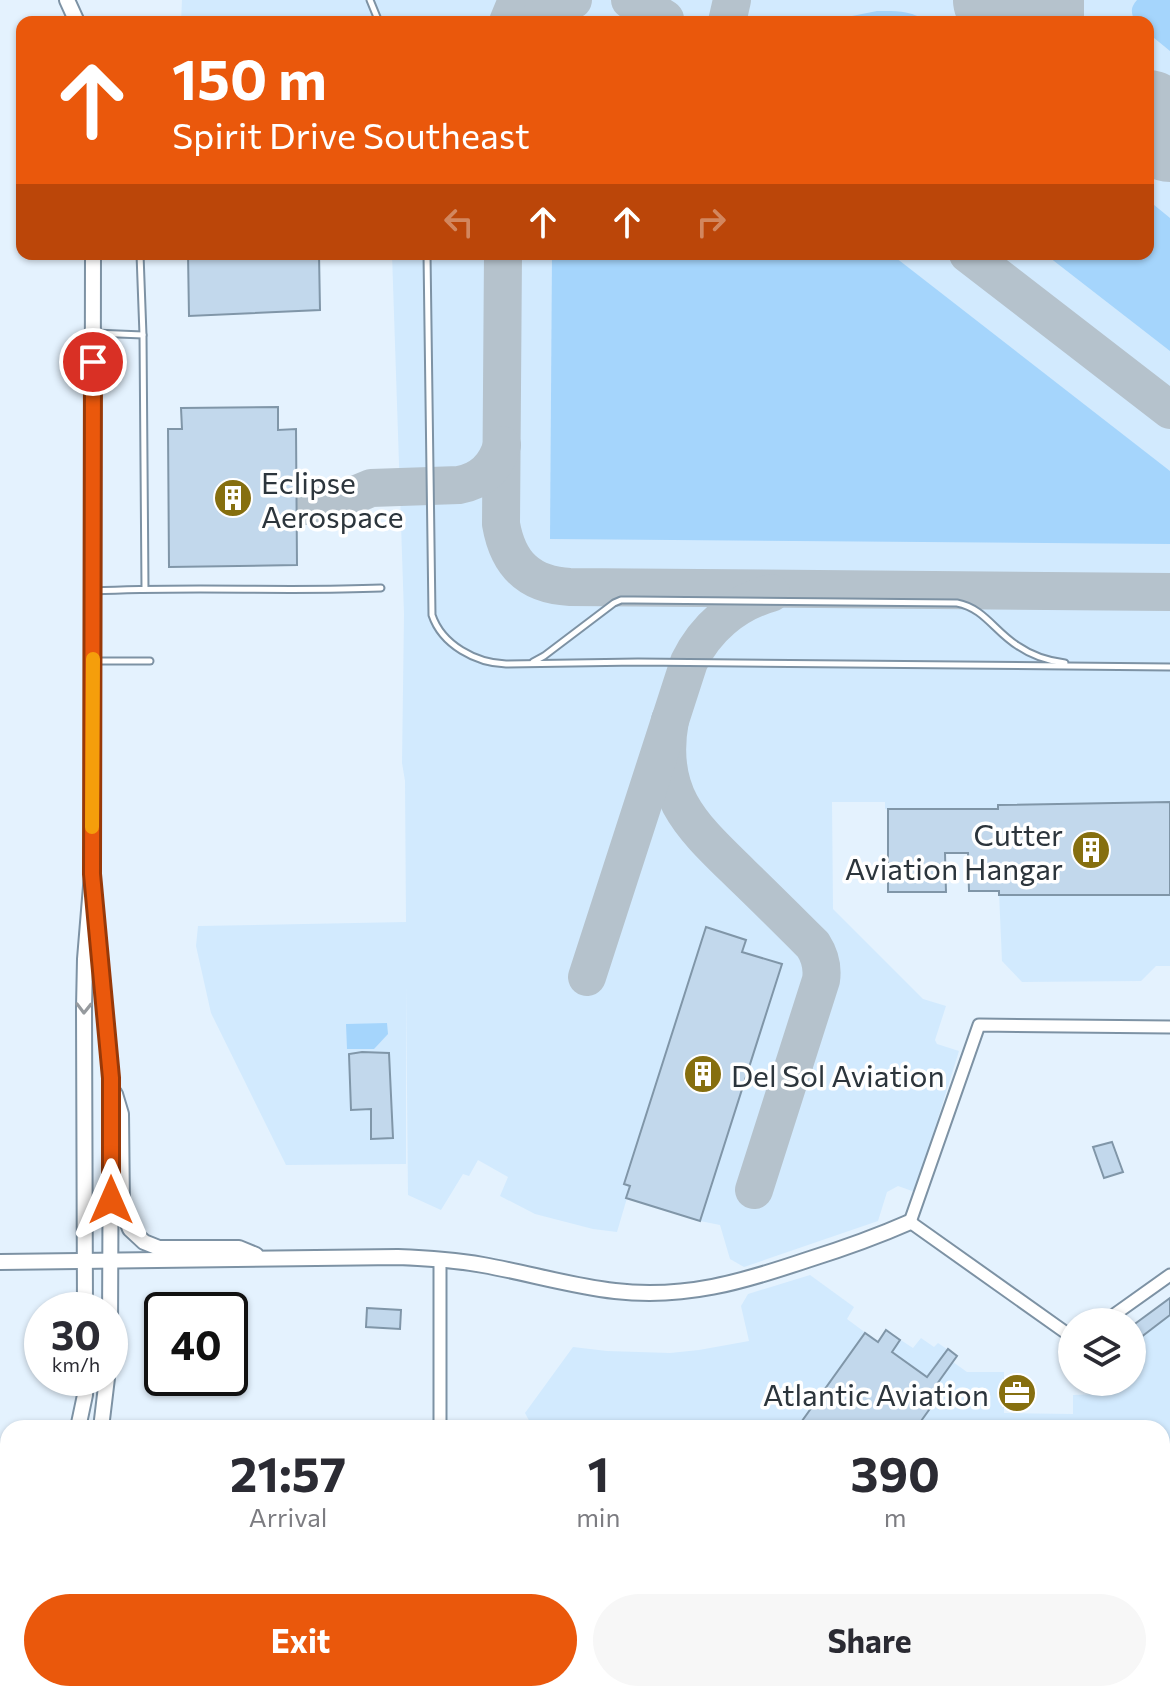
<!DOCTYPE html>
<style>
body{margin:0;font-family:Commissioner,sans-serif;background:#f7f7f7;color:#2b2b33;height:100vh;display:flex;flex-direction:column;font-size:30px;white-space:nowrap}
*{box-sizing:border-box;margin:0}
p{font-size:26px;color:#7c7c81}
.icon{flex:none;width:44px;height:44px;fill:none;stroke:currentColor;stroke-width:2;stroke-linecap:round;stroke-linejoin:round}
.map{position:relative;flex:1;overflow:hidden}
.drawer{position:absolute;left:0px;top:1420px;width:1170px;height:282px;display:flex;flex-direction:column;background:#fff;border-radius:24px 24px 0 0;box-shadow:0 2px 6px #0004}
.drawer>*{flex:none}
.guide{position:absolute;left:16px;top:16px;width:1138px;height:244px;border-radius:16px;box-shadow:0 2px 6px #0004;background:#ea580c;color:#fff;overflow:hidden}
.fabs{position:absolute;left:1058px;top:1308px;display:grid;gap:16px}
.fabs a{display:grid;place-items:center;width:88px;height:88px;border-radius:50%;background:#fff;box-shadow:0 2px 6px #0004;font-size:40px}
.speed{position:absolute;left:24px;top:1292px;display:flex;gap:16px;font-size:40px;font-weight:700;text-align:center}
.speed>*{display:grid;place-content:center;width:104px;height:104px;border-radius:50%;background:#fff;box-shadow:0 2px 6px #0004;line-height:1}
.speed small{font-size:20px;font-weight:400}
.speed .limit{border:4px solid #111;border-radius:12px;background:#fff;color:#111}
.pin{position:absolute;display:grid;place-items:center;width:68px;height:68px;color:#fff;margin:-34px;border:4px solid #fff;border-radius:50%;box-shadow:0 2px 8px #0007}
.me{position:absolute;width:88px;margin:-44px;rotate:0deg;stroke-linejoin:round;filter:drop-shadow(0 0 6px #0008)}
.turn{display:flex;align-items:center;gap:28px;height:168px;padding:0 24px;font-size:36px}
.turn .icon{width:104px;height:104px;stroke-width:2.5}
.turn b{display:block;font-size:56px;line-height:68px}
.lanes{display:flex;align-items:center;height:76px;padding:0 24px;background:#0003;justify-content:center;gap:40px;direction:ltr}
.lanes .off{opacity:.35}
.eta{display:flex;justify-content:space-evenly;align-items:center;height:136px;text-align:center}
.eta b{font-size:48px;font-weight:700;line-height:56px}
.button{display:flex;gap:16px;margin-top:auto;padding:16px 24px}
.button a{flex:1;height:92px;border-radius:48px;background:#ea580c;color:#fff;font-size:32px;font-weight:700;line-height:92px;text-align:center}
.button a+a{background:#f7f7f7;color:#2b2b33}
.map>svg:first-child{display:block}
.built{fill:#d2eafe}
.green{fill:#a5d5fc}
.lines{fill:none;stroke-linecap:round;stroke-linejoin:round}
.taxiway{stroke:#b5c2cc;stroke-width:38}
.runway{stroke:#b5c2cc;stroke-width:94}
.building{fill:#c2d8ec;stroke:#8096a8;stroke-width:2}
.service-casing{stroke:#7d92a4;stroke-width:9}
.minor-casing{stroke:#7d92a4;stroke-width:15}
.tertiary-casing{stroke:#7d92a4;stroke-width:18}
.service{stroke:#fff;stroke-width:5}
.minor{stroke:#fff;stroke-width:11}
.tertiary{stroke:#fff;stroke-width:14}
.oneway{stroke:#969a9e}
.route-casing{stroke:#983908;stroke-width:20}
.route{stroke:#ea580c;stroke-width:14}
.slow{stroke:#f59e0b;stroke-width:14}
.labels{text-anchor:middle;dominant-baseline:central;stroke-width:7;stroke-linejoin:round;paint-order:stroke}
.poi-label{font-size:30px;fill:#2c353c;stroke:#fff;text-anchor:start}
</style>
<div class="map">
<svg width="1170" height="1701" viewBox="0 0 1170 1701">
<rect width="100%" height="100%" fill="#e4f2fe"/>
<g class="built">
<polygon points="182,0 1170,0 1170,966 1156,966 1141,981 1022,982 1002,961 999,892 969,891 968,853 945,853 946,892 888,810 885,809 885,802 832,802 833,909 923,999 946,1006 935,1040 937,1044 959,1051 915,1192 898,1186 887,1192 878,1221 744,1267 730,1259 720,1225 700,1221 627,1198 617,1232 593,1229 535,1214 500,1196 508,1177 478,1160 469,1176 463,1174 441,1210 408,1195 406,984 406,1164 286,1165 211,1013 196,946 198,926 406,922 405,781 402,763 404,614 392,254 1148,254 1148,22 181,22"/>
<polygon points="810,1275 854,1307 847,1319 878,1342 887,1329 893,1335 913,1348 921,1338 934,1347 938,1343 957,1356 953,1362 967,1372 1004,1372 1004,1379 1029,1379 1029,1407 1004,1407 1004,1413 1073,1414 1073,1395 1098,1394 1113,1382 1132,1382 1132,1326 1170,1298 1170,1701 612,1701 619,1694 1162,1694 1162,1428 533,1428 525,1413 573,1347 607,1351 670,1353 699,1350 749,1341 741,1306 748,1294"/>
</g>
<g class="green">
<path d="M1137,0H1170V51L1148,33V22H1135C1131,12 1130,8 1137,0Z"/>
<path d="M877,11C896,11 912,10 927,22H837L852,16Z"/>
<polygon points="1148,200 1170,218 1170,351 1045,254 1148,254"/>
<polygon points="552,254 891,254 1170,471 1170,544 550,539"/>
<polygon points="387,1023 388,1034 374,1049 347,1049 346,1024"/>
</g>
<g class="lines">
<g class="taxiway">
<polyline points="630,0 645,6 665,19"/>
<polyline points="508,22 517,0"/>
<polyline points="536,22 553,9 573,0"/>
<polyline points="727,22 732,0"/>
<polyline points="1065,22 1065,0"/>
<path d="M503,254L501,524C508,564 529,585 570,587L1170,592"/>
<polyline points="968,254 1170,410"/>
<path d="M305,506L330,505L371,488L459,485C482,481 496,467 502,445"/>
<path d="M670,720C656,796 693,827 742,875C766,898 789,921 813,945C820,956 823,967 821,980L754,1190"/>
<path d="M587,977L689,662C705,629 734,603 771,593"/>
</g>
<g class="runway">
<polyline points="1000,0 1028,22"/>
<polyline points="1148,117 1170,135"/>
</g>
</g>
<g class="building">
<polygon points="188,254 319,254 320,310 189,316"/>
<polygon points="278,407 278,430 296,429 297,565 169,567 168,429 182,429 181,408"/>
<polygon points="1170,802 1170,895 999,895 999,891 969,891 968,853 945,853 946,892 888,892 888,809 998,809 998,805"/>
<polygon points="706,927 746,940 742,952 782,964 700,1221 626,1198 630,1186 624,1184"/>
<polygon points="362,1052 389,1053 393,1138 371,1139 371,1109 351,1110 349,1054"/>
<polygon points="1112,1142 1123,1172 1104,1178 1093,1147"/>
<polygon points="1170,1298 1170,1315 1132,1344 1132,1326"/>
<polygon points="367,1308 401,1310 400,1329 366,1327"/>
<polygon points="886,1330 900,1340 892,1352 927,1377 948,1349 957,1356 937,1384 944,1389 916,1428 797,1428 865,1333 878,1342"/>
<rect x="1004" y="1379" width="25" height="28"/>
</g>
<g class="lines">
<g class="service-casing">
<g id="service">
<polyline points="370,0 379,22"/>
<polyline points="140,254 143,335 145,589"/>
<path d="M427,254L432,615C442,645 476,663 506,664L638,662L1170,667"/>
<polyline points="94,333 143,335"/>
<path d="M94,591C190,586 285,592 381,588"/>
<polyline points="94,661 150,661"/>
<path d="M533,662L544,656L614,603L621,600H634L957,603C984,608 995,632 1018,646C1031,655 1049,661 1065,663"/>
<polyline points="1162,1672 1170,1664"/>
<polyline points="346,1694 363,1701"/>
<polyline points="215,1695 276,1694"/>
<polyline points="66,1701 69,1694"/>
<polyline points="1133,1701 1140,1694"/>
</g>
</g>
<g class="minor-casing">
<g id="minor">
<polyline points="1104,1322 1170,1275"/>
<polyline points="1072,1337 910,1222 979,1025 1170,1027"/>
<polyline points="440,1428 440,1259"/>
<polyline points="442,1694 442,1701"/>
</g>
</g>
<g class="tertiary-casing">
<g id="tertiary">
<polyline points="67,0 77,22"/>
<polyline points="95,907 111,1078 110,1332"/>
<polyline points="115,1094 121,1114 122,1209 130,1229 144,1242 159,1248 239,1248 256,1255"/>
<path d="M0,1262L398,1257C427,1258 455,1260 483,1265C528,1273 571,1286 615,1291C685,1299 742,1282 807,1260C842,1249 876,1237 910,1222"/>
<polyline points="85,1310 84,1008 85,959 92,874 93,254"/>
<polyline points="78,1428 85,1395 85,1378"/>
<polyline points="101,1428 107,1378"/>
<polyline points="0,1658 8,1638"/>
<polyline points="10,1701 13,1694"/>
</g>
</g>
<use href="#service" class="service"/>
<use href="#minor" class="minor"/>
<use href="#tertiary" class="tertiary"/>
</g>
<defs><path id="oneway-chevron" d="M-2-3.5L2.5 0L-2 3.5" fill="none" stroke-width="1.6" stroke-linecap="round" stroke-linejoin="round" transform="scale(2)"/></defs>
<use class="oneway" href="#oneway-chevron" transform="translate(84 1008) rotate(91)"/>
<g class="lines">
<g class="route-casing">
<polyline id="route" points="93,362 92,874 111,1078 111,1200"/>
</g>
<use href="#route" class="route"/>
<polyline class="slow" points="92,827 93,659"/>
</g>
<defs>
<g id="building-disc" transform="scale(2)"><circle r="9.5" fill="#866f0f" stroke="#fff"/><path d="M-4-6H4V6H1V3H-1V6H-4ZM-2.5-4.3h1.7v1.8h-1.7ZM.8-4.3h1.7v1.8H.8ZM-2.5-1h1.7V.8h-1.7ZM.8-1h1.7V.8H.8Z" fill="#fff"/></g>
<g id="office-disc" transform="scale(2)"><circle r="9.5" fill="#866f0f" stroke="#fff"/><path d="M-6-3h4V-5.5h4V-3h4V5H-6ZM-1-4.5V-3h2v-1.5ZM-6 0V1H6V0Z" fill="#fff"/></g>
</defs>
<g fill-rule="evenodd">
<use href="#building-disc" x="233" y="498"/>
<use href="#building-disc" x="1091" y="850"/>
<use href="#building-disc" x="703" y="1074"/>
<use href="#office-disc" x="1017" y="1393"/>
</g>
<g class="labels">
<g class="poi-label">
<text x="261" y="481">Eclipse<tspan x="261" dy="34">Aerospace</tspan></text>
<text x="1063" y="833" text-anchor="end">Cutter<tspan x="1063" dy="34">Aviation Hangar</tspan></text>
<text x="731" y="1074">Del Sol Aviation</text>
<text x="989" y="1393" text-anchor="end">Atlantic Aviation</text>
</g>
</g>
</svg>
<div class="fabs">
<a><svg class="icon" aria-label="layers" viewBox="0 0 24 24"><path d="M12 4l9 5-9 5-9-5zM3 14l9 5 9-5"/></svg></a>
</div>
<div class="speed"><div>30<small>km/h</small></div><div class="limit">40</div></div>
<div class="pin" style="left:93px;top:362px;background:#d93025"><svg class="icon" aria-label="arrive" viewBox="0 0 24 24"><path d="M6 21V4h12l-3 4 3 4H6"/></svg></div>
<svg class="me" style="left:111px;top:1200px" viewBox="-20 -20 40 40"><path d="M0-17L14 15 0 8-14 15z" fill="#ea580c" stroke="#fff" stroke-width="4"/></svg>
<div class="guide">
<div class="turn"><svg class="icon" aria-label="ahead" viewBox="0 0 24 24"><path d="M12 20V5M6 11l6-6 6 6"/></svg><div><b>150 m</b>Spirit Drive Southeast</div></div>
<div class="lanes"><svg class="icon off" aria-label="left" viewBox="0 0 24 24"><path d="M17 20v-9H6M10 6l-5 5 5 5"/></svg><svg class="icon" aria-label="ahead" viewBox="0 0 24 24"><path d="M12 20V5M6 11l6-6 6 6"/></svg><svg class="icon" aria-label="ahead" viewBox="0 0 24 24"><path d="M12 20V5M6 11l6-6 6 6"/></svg><svg class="icon off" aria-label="right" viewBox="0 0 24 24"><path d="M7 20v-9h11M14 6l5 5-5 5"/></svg></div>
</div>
<section class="drawer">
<div class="eta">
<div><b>21:57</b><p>Arrival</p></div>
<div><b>1</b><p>min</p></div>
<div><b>390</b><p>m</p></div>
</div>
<div class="button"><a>Exit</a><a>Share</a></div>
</section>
</div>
